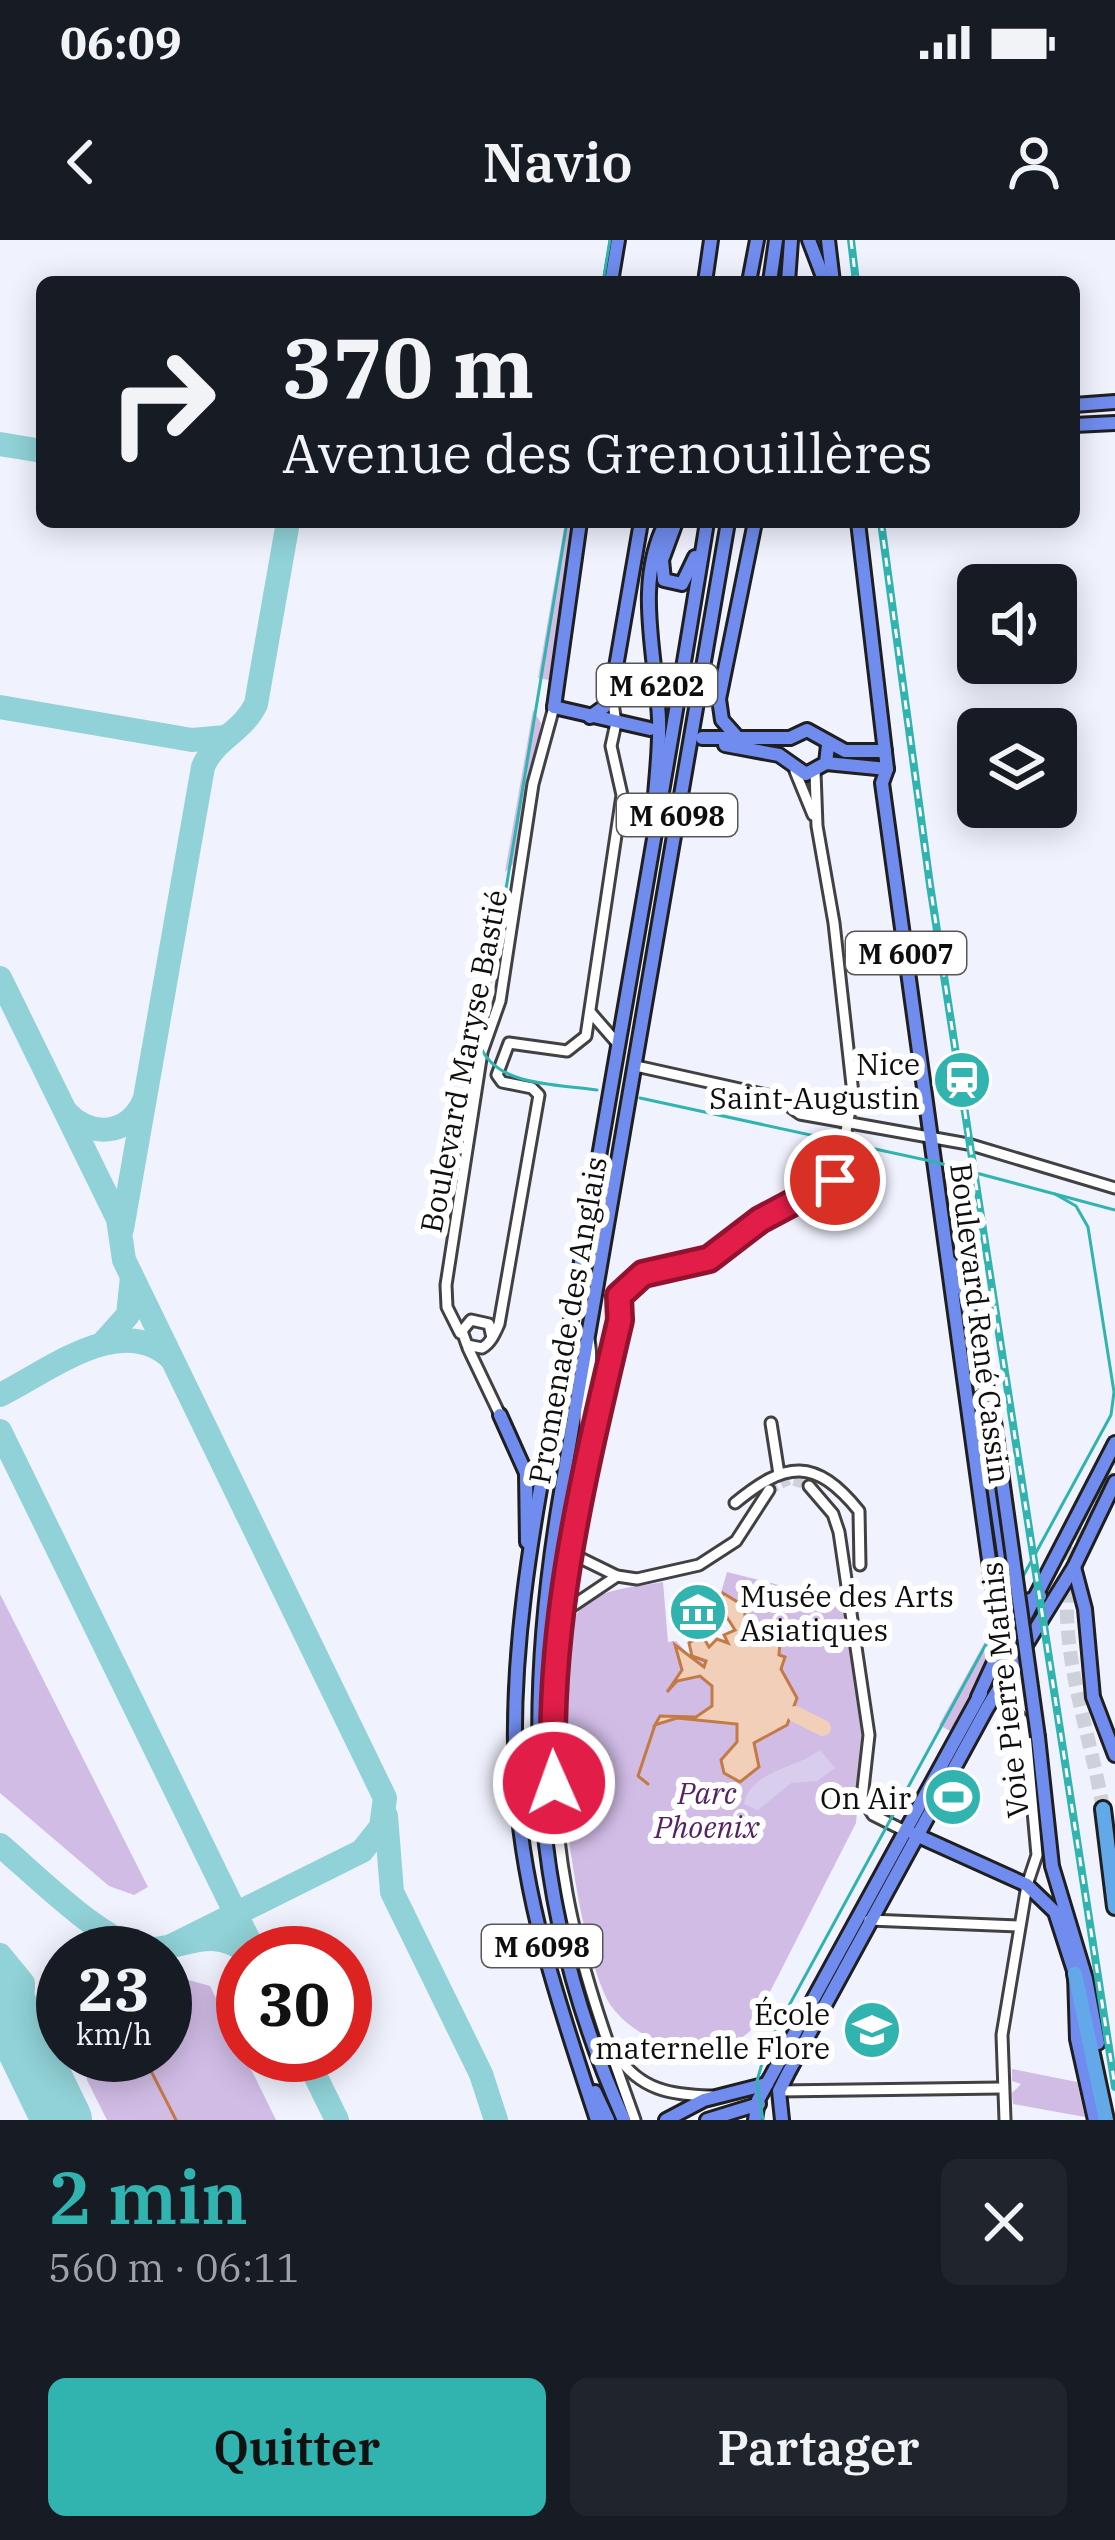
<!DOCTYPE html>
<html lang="fr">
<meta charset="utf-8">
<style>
body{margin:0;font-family:"IBM Plex Serif",serif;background:#20242c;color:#f1f3f6;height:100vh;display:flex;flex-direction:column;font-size:45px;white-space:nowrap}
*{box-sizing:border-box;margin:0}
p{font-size:39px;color:#9ea1a6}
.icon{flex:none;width:66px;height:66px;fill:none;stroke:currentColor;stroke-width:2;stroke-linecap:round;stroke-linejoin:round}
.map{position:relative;height:1880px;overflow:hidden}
.sheet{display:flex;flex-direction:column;background:#171b24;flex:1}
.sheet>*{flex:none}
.guide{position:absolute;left:36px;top:36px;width:1044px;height:252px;border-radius:18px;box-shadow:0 6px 30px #0003;background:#171b24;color:#f1f3f6;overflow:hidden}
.fabs{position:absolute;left:957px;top:324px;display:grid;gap:24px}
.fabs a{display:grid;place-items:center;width:120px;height:120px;border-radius:18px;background:#171b24;box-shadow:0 6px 30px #0003;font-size:60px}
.speed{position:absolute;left:36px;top:1686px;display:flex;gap:24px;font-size:60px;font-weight:700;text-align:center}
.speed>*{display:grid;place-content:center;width:156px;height:156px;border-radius:50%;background:#171b24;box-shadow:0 6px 30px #0003;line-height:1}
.speed small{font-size:30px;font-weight:400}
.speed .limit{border:18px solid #d22;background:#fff;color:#111}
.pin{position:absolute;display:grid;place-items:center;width:102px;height:102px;color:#fff;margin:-51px;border:6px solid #fff;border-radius:50%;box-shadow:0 3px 12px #0007}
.me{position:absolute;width:132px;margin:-66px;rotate:358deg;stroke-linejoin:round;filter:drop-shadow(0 0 9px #0008)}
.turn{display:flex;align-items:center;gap:42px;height:252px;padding:0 48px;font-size:54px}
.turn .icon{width:156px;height:156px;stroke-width:2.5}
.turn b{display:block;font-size:84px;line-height:102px}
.round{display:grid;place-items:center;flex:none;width:126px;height:126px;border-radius:18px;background:#20242c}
.head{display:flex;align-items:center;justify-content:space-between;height:204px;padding:0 48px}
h1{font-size:72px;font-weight:600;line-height:90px;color:#31b3b0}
.cta{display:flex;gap:24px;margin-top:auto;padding:24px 48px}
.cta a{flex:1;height:138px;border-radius:18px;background:#31b3b0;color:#111;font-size:48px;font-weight:600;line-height:138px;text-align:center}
.cta a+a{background:#20242c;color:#f1f3f6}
.status{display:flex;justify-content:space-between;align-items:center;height:84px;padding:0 60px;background:#171b24;direction:ltr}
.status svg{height:33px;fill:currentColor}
header{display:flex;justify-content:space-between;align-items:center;height:156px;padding:0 48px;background:#171b24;font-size:54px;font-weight:600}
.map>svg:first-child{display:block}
.green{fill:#d1bce6}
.pitch{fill:#d9cdee}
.water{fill:#f1cfb8;stroke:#c37a45;stroke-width:3}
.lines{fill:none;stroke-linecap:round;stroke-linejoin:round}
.stream{stroke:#c37a45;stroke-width:3}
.river{stroke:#f1cfb8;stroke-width:16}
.taxiway{stroke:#90d2d7;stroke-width:24}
.runway{stroke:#90d2d7;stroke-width:60}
.minor-tunnel{stroke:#ced0da;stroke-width:9;stroke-dasharray:9 4.5;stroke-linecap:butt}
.highway-tunnel{stroke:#ced0da;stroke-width:14;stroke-dasharray:14 7;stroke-linecap:butt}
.minor-casing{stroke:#414141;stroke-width:15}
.major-casing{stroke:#1f1f1f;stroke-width:18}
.highway-casing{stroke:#1f1f1f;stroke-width:20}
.minor{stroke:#fff;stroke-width:9}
.major{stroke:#708cee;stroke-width:12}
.highway{stroke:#63a9e9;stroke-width:14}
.tram{stroke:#31b3b0;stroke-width:3}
.rail-casing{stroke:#31b3b0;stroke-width:8}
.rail{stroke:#fff;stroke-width:3;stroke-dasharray:9;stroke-linecap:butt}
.major-bridge-casing{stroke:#1f1f1f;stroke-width:18;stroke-linecap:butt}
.major-bridge{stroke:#708cee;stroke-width:12}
.route-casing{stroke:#92132f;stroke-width:30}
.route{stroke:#e11d48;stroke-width:21}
.labels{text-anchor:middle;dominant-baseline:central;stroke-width:12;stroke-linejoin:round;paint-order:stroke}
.shield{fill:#fff;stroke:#565656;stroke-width:3}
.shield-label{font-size:27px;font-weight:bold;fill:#0e0e0e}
.street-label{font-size:30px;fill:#0e0e0e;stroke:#fff}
.poi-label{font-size:30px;fill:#0e0e0e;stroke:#fff;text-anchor:end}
.park-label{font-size:30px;font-style:italic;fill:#552361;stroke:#fff}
</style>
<div class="status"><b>06:09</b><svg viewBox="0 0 49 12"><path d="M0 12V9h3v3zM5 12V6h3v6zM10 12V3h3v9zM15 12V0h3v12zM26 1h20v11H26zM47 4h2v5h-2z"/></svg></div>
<header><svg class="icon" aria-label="back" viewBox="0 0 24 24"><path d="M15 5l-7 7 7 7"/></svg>Navio<svg class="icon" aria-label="person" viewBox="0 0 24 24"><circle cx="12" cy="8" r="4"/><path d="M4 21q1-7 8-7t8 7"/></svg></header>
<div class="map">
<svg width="1115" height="1880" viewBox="0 0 1115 1880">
<rect width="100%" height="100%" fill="#f0f2fe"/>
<g class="green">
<polygon points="565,282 575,282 549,440 538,438"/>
<polygon points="533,470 541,483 517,621 505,632"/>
<path d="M727,1332L842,1361L863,1498L856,1583L750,1791C732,1808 716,1806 691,1808C664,1810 628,1789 612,1767C575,1716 539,1431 573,1379C593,1347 631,1348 663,1342L668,1402L676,1401L691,1417L689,1403L702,1395L709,1407L719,1399L725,1405L729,1400L724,1395L735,1390L718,1363Z"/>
<polygon points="0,1354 148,1647 134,1655 109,1646 0,1553"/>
<polygon points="987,1398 992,1417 952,1492 939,1485"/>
<polygon points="185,1739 210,1746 276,1880 107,1880 87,1840 84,1815 165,1815 165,1747"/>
<polygon points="1012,1829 1077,1842 1085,1877 1013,1864 1012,1853 1021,1844 1012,1841"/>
</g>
<path class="pitch" d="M820,1510L835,1528L817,1541L791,1543L758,1570L744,1564C751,1530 794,1530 820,1510Z"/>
<polygon class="water" points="723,1353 744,1366 747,1394 780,1402 779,1415 785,1417 781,1429 797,1458 787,1485 754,1503 759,1527 740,1542 724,1533 721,1520 737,1502 737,1484 677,1478 655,1485 660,1476 696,1477 712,1466 712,1446 700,1436 677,1441 667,1452 682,1430 675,1405 704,1427 706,1421 692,1416 689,1403 702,1395 709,1407 717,1399 728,1403 724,1395 735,1390 718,1363 708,1371 701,1361 721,1360"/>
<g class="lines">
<g class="stream">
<polyline points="648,1544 638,1536 655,1485"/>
<polyline points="150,1829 176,1880"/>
</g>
<polyline class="river" points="795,1474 823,1488"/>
<g class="taxiway">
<polyline points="0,204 42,211"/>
<polyline points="0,467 192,500 226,497"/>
<polyline points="0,738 118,979 124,1020 385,1558 381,1587 362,1611 157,1713"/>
<path d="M66,872C91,898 128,896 144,861"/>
<path d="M122,989L203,527C214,499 243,492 256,464L288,282"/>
<polyline points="102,1104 128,1075 132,1037"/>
<path d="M0,1155C49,1131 122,1071 171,1118"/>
<polyline points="0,1191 255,1713"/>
<polyline points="386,1576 392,1652 481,1834 496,1880"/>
<path d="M0,1605C33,1633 94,1694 133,1706C178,1719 202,1679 249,1713"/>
<polyline points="0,1715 23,1743 22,1779"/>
<polyline points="0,1790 5,1788"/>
<polyline points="305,1815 337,1880"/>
<polyline points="46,1847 45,1804 63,1767"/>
</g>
<polyline class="runway" points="0,1752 62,1880"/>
<polyline class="minor-tunnel" points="769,1250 790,1240 809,1246"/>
<path class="highway-tunnel" d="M1103,1569C1089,1483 1048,1387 1077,1299C1086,1273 1102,1248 1115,1223"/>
<g class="minor-casing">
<g id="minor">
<polyline points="795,531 813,575"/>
<polyline points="591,773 618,804"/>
<polyline points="636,826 776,857 800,874 968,904 1115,948"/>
<polyline points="460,1093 447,1067 446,1045 482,812 500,761 533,544 554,467"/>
<path d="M492,1098L489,1084L471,1080L462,1091L467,1105L482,1108C491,1103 495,1093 499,1084L539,855L532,848L502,842L497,835L509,803L567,811L586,796L622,555L611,506L616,483L612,456"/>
<polyline points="468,1108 500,1175"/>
<polyline points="771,1183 779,1234"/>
<path d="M588,1201C578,1167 596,1134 589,1100"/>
<polyline points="809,1246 833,1274 839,1292 869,1495 862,1558 873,1575 905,1591"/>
<path d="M735,1263C786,1221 815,1217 859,1271L860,1325"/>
<polyline points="568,1312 617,1336 637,1339 699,1325 736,1301 769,1250"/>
<polyline points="559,1375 617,1336"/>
<polyline points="998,1452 1025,1483 1037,1615 1027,1645 1002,1795 1005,1880"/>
<polyline points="869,1680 1019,1686"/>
<path d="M617,1815C640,1850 671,1855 711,1856"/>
<polyline points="779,1851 1001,1848"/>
<path d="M635,1880C609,1807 581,1730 567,1653C532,1464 566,1269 619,1086V1056L643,1034L709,1019L760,980L831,945L838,934L853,854L834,683L817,586L815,532"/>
</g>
</g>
<g class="major-casing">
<g id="major">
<polyline points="809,0 825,42"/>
<polyline points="828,0 833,42"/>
<polyline points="611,42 618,0"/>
<polyline points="705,42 711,0"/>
<polyline points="749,42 757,0"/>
<polyline points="770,42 776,0"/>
<polyline points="788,42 791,0"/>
<polyline points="1074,165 1115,162"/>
<polyline points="1074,185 1115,183"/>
<polyline points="676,282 662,320 664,340 682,344 695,317"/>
<polyline points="858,282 887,529 882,543 1001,1407 978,1457"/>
<polyline points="554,467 580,282"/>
<polyline points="554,467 650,489"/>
<polyline points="590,477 604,467 612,450 641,282"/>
<polyline points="702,498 790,498 807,490 845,511 885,511"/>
<polyline points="738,498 722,480 719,459 755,282"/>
<polyline points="725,505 779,515 806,534 826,523 828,505"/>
<polyline points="826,523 887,529"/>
<path d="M655,555C657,530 660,505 659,479C656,414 634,343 666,282"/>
<polyline points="951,1023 963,1047 993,1174"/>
<polyline points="981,1158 1005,1320 1004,1353 1020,1364 1040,1356"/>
<polyline points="500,1175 526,1233 527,1302"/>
<polyline points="1074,1327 1085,1369 1093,1457 1115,1515"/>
<polyline points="1002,1421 1115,1203"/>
<polyline points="1038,1497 1052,1626 1086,1739 1098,1803"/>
<polyline points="914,1594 1027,1645 1055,1672 1075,1734 1077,1799 1095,1880"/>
<polyline points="595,1852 608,1880"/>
<path d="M597,1880C562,1773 525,1668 517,1555C505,1392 545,1229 573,1069C617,807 665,545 707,282"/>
<path d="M624,1880C531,1674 523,1484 559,1264L728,282"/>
<polyline points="666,1880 704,1860 767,1844"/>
<polyline points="707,1880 759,1864"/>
<polyline points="755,1880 758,1860 981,1453"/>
<polyline points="782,1880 779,1851 788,1833 987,1468 1074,1327 1115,1242"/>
</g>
</g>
<g class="highway-casing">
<g id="highway">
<polyline points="1103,1569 1115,1667"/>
<polyline points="1075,1734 1106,1880"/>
</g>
</g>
<use href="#minor" class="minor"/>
<use href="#major" class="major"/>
<use href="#highway" class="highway"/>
<g class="tram">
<polyline points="603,42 610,0"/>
<path d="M567,282L480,805C495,847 559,844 597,850"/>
<polyline points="640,858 935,922 1115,970"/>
<polyline points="763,1880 757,1841 767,1806 1111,1175 1114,1152 1088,987 1076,966 1055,954"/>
</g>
<g class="rail-casing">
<g id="rail">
<polyline points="851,0 856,42"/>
<polyline points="881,282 930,645 1115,1847"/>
</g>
</g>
<use href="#rail" class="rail"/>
<g class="major-bridge-casing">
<polyline id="major-bridge" points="993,1174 1038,1497"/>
</g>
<use href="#major-bridge" class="major-bridge"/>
</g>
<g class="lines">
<g class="route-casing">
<path id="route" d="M554,1543C546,1384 584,1234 620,1080L619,1056L643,1034L709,1019L760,980L835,940"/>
</g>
<use href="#route" class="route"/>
</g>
<defs>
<g id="station-disc" transform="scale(3)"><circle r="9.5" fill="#31b3b0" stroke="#fff"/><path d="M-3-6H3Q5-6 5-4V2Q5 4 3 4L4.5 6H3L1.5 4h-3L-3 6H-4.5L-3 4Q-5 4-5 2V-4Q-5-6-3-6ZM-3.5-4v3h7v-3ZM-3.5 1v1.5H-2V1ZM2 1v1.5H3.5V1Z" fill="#fff"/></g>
<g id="museum-disc" transform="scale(3)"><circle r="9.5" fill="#31b3b0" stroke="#fff"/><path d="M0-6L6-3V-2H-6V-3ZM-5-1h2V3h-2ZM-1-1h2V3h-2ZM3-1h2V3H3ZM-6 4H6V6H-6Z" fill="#fff"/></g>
<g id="stadium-disc" transform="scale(3)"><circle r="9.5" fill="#31b3b0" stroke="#fff"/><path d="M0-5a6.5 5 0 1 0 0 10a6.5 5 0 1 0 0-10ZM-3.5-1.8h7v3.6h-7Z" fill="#fff"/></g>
<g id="school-disc" transform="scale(3)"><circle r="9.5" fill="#31b3b0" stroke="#fff"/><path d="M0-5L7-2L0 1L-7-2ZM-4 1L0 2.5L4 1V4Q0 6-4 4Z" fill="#fff"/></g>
</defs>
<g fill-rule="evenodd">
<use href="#station-disc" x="962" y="840"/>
<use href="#museum-disc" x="698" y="1372"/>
<use href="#stadium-disc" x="953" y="1557"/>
<use href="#school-disc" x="872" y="1790"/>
</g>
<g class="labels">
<g class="shield">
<rect x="597" y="424" width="120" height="42" rx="9"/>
<rect x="617" y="554" width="120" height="42" rx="9"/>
<rect x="846" y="692" width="120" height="42" rx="9"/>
<rect x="482" y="1685" width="120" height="42" rx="9"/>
</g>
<g class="shield-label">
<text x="657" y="445">M 6202</text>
<text x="677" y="575">M 6098</text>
<text x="906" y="713">M 6007</text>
<text x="542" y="1706">M 6098</text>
</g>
<g class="street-label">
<text transform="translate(463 821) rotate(-79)">Boulevard Maryse Bastié</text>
<text transform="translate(567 1080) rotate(-80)">Promenade des Anglais</text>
<text transform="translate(981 1083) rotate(83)">Boulevard René Cassin</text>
<text transform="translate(1004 1450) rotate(-96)">Voie Pierre Mathis</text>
</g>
<g class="poi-label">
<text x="920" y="823">Nice<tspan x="920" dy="34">Saint-Augustin</tspan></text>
<text x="740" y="1355" text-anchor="start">Musée des Arts<tspan x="740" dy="34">Asiatiques</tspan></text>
<text x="911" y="1557">On Air</text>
<text x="830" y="1773">École<tspan x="830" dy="34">maternelle Flore</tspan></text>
</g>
<g class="park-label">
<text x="707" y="1552">Parc<tspan x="707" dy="34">Phoenix</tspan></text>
</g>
</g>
</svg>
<div class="fabs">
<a><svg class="icon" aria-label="sound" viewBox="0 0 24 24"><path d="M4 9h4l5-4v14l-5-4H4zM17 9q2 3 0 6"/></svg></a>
<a><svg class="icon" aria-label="layers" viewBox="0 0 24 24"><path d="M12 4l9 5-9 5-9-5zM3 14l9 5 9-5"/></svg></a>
</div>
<div class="speed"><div>23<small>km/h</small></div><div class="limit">30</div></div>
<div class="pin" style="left:835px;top:940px;background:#d93025"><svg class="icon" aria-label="arrive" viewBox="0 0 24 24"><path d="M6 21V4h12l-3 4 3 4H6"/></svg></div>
<svg class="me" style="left:554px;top:1543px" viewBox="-20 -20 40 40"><circle r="17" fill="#e11d48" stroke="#fff" stroke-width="3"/><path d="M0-11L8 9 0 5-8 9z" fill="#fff"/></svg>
<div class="guide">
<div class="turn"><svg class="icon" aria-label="right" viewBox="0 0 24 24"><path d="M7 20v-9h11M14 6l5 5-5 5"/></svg><div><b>370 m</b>Avenue des Grenouillères</div></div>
</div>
</div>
<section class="sheet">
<div class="head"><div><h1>2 min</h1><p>560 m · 06:11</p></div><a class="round"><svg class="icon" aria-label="close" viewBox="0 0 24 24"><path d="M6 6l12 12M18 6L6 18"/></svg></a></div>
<div class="cta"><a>Quitter</a><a>Partager</a></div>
</section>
